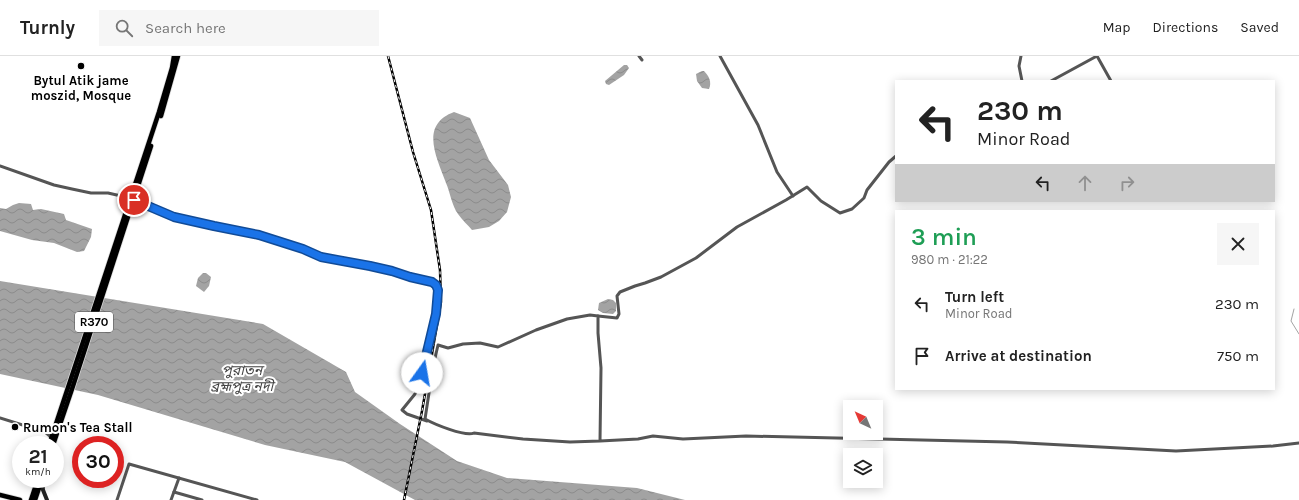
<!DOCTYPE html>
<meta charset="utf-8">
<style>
body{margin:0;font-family:Karla,"Noto Sans Bengali",sans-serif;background:#f6f6f6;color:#222;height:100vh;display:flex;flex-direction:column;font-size:15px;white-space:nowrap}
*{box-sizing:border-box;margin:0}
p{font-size:13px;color:#767676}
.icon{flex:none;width:22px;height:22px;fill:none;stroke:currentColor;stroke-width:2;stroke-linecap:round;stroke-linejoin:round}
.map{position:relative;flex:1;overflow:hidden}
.side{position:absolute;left:895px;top:154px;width:380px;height:180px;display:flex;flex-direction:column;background:#fff;border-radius:0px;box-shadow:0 2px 10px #0003}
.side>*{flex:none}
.hud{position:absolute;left:895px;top:24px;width:380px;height:122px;border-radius:0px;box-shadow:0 2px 10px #0003;background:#fff;color:#222;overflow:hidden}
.needle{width:26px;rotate:316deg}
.fabs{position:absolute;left:843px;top:344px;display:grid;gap:8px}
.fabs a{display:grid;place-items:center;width:40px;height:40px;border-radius:0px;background:#fff;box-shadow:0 2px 10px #0003;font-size:20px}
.speed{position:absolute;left:12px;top:380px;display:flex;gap:8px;font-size:20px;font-weight:700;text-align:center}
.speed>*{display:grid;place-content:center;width:52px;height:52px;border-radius:50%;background:#fff;box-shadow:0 2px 10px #0003;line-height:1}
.speed small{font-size:10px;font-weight:400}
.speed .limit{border:6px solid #d22;background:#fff;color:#111}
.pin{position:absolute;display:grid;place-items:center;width:34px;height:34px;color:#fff;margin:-17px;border:2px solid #fff;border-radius:50%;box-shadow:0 1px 4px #0007}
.me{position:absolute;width:44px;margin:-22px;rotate:13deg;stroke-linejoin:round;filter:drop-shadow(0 0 3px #0008)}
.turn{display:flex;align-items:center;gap:14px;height:84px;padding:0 16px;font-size:18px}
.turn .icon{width:52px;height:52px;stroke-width:2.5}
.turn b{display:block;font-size:28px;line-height:34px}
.lanes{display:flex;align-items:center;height:38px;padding:0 16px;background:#0003;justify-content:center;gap:20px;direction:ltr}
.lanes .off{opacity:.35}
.round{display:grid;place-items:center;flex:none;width:42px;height:42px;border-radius:0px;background:#f6f6f6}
.head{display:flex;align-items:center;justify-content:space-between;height:68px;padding:0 16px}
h1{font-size:24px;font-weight:600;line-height:30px;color:#1e9e55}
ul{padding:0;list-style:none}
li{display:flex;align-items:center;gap:12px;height:52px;padding:0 16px}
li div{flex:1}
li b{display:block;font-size:15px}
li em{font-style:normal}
header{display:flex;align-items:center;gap:24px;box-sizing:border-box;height:56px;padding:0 20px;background:#fff;border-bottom:1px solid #e0e0e0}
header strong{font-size:19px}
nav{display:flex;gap:22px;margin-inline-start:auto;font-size:14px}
.search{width:280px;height:36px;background:#f6f6f6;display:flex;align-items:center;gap:10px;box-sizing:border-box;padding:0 14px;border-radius:0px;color:#767676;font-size:15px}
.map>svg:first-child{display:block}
.water{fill:url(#water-waves)}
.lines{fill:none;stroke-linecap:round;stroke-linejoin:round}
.stream{stroke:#a3a3a3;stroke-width:1}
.primary-casing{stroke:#dbdbdb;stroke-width:6}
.minor{stroke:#555;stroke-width:3}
.secondary{stroke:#222;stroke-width:4}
.primary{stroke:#000;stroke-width:4.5}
.rail-casing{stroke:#000;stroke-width:2.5}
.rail{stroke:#fff;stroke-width:1;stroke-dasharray:3;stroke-linecap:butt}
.route-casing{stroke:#114b97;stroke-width:10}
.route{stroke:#1a73e8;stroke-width:7}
.poi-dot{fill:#000;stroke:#fff;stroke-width:1.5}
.labels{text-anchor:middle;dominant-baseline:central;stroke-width:4;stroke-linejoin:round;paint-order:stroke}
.shield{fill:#fff;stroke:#4c4c4c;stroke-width:1}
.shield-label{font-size:12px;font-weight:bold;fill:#000}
.poi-label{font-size:13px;font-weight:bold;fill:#000;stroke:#fff}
.water-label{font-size:14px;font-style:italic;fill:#444;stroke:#fff}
</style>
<header>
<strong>Turnly</strong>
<div class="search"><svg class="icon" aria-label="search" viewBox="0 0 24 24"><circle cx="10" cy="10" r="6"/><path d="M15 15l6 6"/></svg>Search here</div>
<nav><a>Map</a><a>Directions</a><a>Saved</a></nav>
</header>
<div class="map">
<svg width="1299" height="444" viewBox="0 0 1299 444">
<defs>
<pattern id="water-waves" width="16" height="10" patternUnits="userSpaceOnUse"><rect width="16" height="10" fill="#a3a3a3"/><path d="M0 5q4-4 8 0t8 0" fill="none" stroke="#8b8b8b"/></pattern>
</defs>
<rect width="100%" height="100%" fill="#fff"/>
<g class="water">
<polygon points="624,9 627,9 629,12 624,19 609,29 606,28 605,25"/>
<path d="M702,15H704C709,20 712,26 709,33L702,32L697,25L696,18Z"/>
<path d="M454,56L470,62L489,104L508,129L511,141L507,156L499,165L489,171L472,174C468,169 462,164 458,158C452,150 450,136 446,127C437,102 419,69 454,56Z"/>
<polygon points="19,147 31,148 33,154 41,153 64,158 66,164 92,173 91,181 84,195 77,196 54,187 32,184 0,175 0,152 6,153 13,149"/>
<polygon points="203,217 206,217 211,221 209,230 204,236 196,230 198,222"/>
<polygon points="0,225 263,268 346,316 355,336 400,368 457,405 507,422 637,432 685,444 415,444 345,406 265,389 98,339 0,318"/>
<polygon points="608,243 613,244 616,247 616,255 613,258 603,257 598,254 599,247"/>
</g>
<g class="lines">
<polyline class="stream" points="1294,253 1291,265 1299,278"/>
<g class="primary-casing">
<g id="primary">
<polyline points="161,60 178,0"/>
<polyline points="49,389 159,56 172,12 174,0"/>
<polyline points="53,389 73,330 151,90"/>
<polyline points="0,439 20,444"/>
<polyline points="31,444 38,423"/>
<polyline points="35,444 42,423"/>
</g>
</g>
<g class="minor">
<polyline points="639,0 642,4"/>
<polyline points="720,0 758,69 777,116 793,140"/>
<polyline points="1021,0 1019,10 1022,25"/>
<polyline points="1051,25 1097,0 1111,25"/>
<polyline points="0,110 54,129 72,133 91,137 108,137 130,142"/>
<polyline points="134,144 174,161 214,170 259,179 303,193 321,201 392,215 410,221 432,226 436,229 438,234 436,258 419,329 415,338 402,354 407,358 427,365"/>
<polyline points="598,260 617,262 619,258 617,240 620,236 635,230 645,227 661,221 696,202 737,171 786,144 807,131 821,145 840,157 852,153 864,142 867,134 889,106 896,100"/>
<polyline points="0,362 45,376 51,381"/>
<path d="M600,385L570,386L523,383L474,377C465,381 434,368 425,363L433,311L438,289L448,292L463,288L480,287L498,291L536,274L567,263L590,259L598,260V277L601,312L600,385L638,383L653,380L683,383L746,380L1007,386L1176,395L1273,390L1299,387"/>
<polyline points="174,436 202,444"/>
<polyline points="117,444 129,408 257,444"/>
<polyline points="171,444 179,422"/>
</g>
<polyline class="secondary" points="42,426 43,434 47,444"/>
<use href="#primary" class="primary"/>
<g class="rail-casing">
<polyline id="rail" points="388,0 413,96 431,154 440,214 441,246 422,355 404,444"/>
</g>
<use href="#rail" class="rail"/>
</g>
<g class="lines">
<g class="route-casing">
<polyline id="route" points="134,144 174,161 214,170 259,179 303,193 321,201 370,210 392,215 410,221 432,226 436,229 438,234 436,258 422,317"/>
</g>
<use href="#route" class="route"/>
</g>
<g class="poi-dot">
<circle cx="81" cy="10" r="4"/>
<circle cx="15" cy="371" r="4"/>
</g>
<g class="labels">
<rect class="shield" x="75" y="256" width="38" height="20" rx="3"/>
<g class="shield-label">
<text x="94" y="266">R370</text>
</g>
<g class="poi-label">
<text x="81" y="24">Bytul Atik jame<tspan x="81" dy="15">moszid, Mosque</tspan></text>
<text x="23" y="371" text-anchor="start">Rumon's Tea Stall</text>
</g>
<g class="water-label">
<text x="242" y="314">পুরাতন<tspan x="242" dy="16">ব্রহ্মপুত্র নদী</tspan></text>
</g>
</g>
</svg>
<div class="fabs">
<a><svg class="needle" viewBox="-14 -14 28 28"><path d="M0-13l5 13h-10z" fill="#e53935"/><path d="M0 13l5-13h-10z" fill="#767676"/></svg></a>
<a><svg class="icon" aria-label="layers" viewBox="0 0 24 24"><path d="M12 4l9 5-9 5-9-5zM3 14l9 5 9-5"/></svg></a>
</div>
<div class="speed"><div>21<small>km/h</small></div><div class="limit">30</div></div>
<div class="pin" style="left:134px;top:144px;background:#d93025"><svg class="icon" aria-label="arrive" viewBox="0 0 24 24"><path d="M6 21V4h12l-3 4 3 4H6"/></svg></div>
<svg class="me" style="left:422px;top:317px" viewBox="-20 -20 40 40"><circle r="19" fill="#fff"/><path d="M0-13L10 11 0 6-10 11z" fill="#1a73e8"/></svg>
<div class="hud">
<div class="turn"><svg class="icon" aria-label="left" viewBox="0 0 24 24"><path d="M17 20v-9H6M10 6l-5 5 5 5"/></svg><div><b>230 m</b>Minor Road</div></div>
<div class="lanes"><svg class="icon" aria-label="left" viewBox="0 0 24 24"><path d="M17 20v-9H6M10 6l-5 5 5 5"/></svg><svg class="icon off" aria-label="ahead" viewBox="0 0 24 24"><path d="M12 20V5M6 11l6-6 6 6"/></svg><svg class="icon off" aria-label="right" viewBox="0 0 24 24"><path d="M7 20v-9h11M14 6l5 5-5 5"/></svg></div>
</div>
<section class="side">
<div class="head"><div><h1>3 min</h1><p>980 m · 21:22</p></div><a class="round"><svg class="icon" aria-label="close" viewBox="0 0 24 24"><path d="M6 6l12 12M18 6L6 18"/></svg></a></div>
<ul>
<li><svg class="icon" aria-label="left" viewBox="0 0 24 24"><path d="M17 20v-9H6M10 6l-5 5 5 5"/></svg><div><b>Turn left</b><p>Minor Road</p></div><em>230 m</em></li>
<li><svg class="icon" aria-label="arrive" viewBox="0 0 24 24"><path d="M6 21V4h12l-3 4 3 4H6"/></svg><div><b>Arrive at destination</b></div><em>750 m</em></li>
</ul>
</section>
</div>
